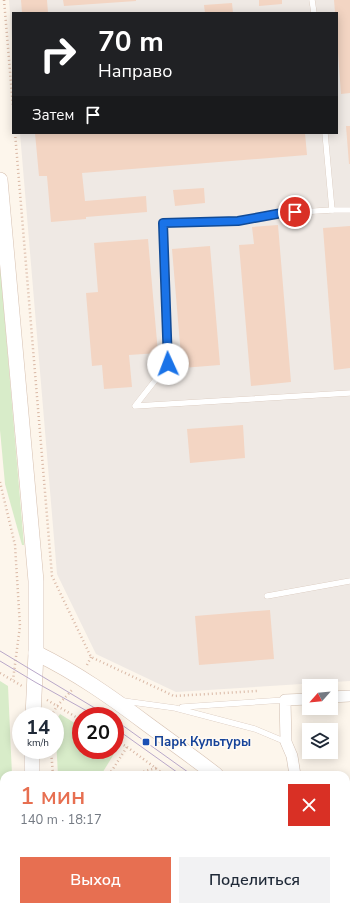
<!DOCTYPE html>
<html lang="ru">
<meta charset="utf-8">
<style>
body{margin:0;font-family:"Nunito Sans",sans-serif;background:#f2f2f3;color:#1f2937;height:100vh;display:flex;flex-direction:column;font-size:15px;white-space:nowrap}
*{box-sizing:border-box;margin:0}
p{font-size:13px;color:#747a83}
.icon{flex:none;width:22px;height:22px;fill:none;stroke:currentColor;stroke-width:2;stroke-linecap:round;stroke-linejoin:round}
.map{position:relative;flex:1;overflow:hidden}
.side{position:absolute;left:0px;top:771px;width:350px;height:140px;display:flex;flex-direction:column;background:#fff;border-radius:12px 12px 0 0;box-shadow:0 2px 10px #0003}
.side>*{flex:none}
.hud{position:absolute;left:12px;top:12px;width:326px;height:122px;border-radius:0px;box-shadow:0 2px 10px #0003;background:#202124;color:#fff;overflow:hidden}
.needle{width:26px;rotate:243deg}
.fabs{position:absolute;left:302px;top:679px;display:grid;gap:8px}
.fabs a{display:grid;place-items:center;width:36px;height:36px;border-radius:0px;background:#fff;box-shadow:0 2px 10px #0003;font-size:20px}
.speed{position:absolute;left:12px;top:707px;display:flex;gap:8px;font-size:20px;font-weight:700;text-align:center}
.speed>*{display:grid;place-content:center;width:52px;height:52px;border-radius:50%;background:#fff;box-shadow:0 2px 10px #0003;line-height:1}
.speed small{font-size:10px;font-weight:400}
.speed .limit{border:6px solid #d22;background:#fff;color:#111}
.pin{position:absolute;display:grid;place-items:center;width:34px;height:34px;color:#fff;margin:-17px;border:2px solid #fff;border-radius:50%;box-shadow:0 1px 4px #0007}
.me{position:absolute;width:44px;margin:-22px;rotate:358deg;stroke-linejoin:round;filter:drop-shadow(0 0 3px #0008)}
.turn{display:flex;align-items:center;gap:14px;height:84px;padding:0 20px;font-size:18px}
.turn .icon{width:52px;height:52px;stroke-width:2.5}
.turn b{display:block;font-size:28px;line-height:34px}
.then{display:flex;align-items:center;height:38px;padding:0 20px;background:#0003;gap:8px;font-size:15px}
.round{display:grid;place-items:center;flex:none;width:42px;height:42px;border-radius:0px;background:#f2f2f3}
.summary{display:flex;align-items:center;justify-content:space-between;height:68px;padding:0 20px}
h1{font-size:24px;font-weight:600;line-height:30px;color:#e76f51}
.primary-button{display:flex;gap:8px;margin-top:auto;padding:8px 20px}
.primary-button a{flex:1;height:46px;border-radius:0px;background:#e76f51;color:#fff;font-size:16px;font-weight:600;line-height:46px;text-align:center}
.primary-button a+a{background:#f2f2f3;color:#1f2937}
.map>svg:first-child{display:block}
.industrial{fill:#efe9e4}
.green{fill:#d8ecc9}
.building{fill:#f3d5c3}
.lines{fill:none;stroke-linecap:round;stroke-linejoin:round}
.lane-casing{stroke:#d1beb0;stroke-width:6}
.street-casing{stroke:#d1beb0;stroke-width:12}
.secondary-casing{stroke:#d6c0b0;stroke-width:16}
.path{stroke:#d9b8a5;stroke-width:2.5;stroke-dasharray:1 3;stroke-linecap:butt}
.lane{stroke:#fff;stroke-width:5.5}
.street{stroke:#fff;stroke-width:11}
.secondary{stroke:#fff;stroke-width:15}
.tram{stroke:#b9a8c9;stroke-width:1}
.route-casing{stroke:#114b97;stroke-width:10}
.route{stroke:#1a73e8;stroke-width:7}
.transit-dot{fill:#1a4fb4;stroke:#fffaf3;stroke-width:1.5}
.labels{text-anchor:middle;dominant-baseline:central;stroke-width:3;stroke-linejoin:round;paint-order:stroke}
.transit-label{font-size:13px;font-weight:bold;fill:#164399;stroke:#fffaf3;text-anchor:start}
</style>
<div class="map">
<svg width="350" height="911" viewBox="0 0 350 911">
<rect width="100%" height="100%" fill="#fdf6ec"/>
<polygon class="industrial" points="9,0 350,0 350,681 176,692 96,654 57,574 20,133 337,133 337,13 13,13 13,53"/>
<g class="green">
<polygon points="0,264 24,545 22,545 5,484 0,430"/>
<polygon points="0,681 8,686 12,775 4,775 4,907 21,907 21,911 0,911"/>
<polygon points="60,714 81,727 81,750 115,750 115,748 117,749 101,775 58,775 55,722"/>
<polygon points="57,907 323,907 329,911 58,911"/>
</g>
<g class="building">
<polygon points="21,0 47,0 48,13 22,13"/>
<polygon points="63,0 136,0 136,1 64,6"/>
<polygon points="259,0 282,0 282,4 259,6"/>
<polygon points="334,0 350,0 350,93 341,94 337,39 337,13 335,13"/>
<polygon points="232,3 233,13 205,13 204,5"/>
<polygon points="346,126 350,126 350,164 349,164"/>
<polygon points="35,133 305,133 307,155 82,173 85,201 146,196 147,212 86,217 86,219 51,222 47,176 39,176"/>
<polygon points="204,188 205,203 175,206 173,190"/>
<polygon points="278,225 291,382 251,386 239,245 254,244 252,227"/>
<polygon points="350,226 350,368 334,370 323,228"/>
<polygon points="148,239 158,353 129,355 132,387 104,389 102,365 92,366 86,293 98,292 94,243"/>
<polygon points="210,246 220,365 182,368 172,249"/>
<polygon points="243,425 245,458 190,463 187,429"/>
<polygon points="270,610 274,659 199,665 195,616"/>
</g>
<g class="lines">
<g class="lane-casing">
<g id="lane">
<polyline points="312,0 314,13"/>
<polyline points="325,133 332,210 350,210"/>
<polyline points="332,210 283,213 238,221 163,223 168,364 135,406 350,393"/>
<polyline points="267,596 350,581"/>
<polyline points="124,701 175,708 255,729 286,742"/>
<polyline points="182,707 285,700"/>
<polyline points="0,889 4,889"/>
</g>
</g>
<g class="street-casing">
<g id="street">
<polyline points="331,697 350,696"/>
<polyline points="295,775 292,756 286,742 285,700 309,699"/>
</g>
</g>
<g class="secondary-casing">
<g id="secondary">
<polyline points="0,180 36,581 36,653 33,716"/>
<path d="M36,653C77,673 111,697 147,724C170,741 193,757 216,775"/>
<polyline points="32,750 32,775"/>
<polyline points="346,875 350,878"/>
<polyline points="40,907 40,911"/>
</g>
</g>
<g class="path">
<polyline points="4,0 13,107"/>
<polyline points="15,133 52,576 91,657 174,696 257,691"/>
<polyline points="0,482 15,545 20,626 13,680"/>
<polyline points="87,665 91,657"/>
<polyline points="0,673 22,686"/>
<polyline points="47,700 81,720"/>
<polyline points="51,716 57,706 73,689"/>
<polyline points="127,747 165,775"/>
<polyline points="51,750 53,775"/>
<polyline points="109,775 127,747 115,740"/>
<polyline points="132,775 156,768"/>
<polyline points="61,907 62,911"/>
<polyline points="201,907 203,911"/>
<polyline points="336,907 341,911"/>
</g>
<use href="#lane" class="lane"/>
<use href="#street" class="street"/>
<use href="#secondary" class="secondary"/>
<g class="tram">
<polyline points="0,651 108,716"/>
<polyline points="0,661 35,682 96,716"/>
<polyline points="115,720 192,775"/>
<polyline points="115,728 181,775"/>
<polyline points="346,888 350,891"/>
<polyline points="346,899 350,902"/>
</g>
</g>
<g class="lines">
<g class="route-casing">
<polyline id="route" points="168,364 163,223 238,221 282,213 295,212"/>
</g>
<use href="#route" class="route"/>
</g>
<rect class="transit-dot" x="142" y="738" width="8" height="8" rx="2"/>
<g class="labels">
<g class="transit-label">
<text x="154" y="742">Парк Культуры</text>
</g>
</g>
</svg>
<div class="fabs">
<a><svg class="needle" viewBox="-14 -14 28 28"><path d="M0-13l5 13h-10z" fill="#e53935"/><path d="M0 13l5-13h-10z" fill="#747a83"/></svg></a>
<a><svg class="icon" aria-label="layers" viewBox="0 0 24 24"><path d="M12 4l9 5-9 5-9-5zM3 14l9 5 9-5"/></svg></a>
</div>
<div class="speed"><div>14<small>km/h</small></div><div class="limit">20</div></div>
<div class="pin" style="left:295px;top:212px;background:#d93025"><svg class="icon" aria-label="arrive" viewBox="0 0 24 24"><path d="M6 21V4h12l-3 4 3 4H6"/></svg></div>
<svg class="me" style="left:168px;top:364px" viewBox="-20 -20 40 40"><circle r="19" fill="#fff"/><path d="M0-13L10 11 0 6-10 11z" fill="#1a73e8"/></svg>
<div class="hud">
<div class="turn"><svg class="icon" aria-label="right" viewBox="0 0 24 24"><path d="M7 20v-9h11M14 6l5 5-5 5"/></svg><div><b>70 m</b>Направо</div></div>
<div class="then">Затем<svg class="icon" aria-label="arrive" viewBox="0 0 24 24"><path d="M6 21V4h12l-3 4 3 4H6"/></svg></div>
</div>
<section class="side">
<div class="summary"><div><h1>1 мин</h1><p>140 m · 18:17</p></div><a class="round" style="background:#d93025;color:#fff"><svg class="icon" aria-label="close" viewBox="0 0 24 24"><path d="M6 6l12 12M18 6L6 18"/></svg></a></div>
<div class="primary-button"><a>Выход</a><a>Поделиться</a></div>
</section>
</div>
